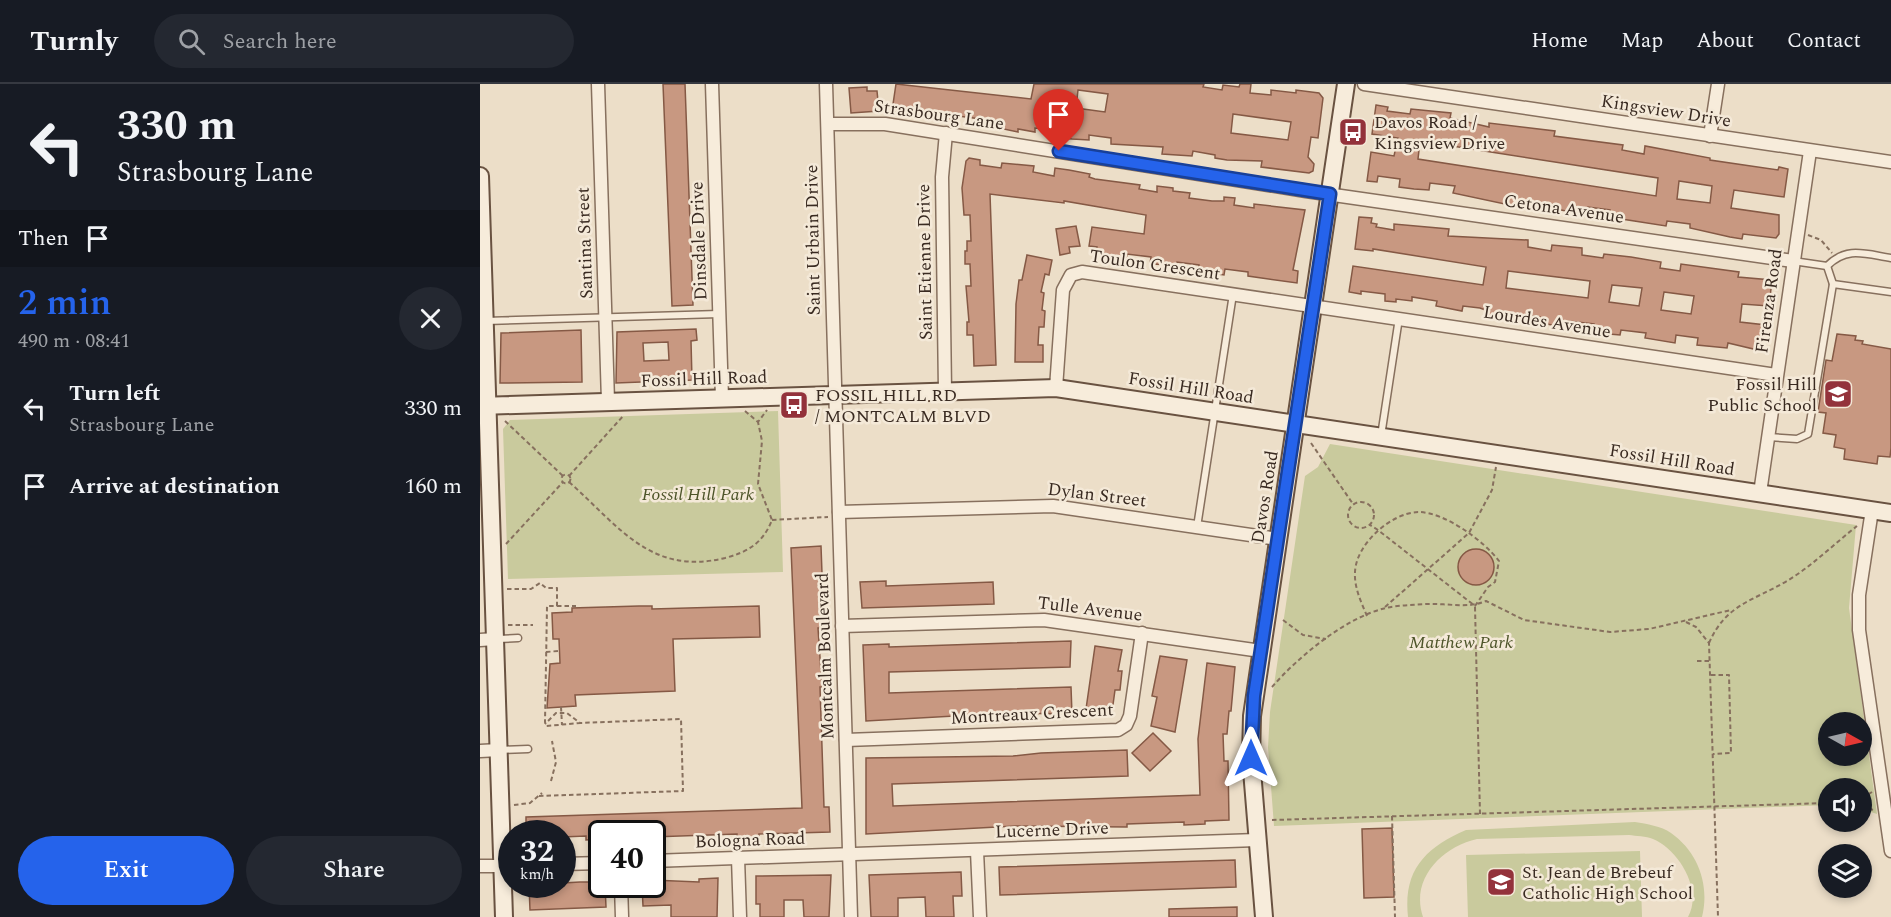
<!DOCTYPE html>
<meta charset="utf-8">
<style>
body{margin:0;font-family:Spectral,serif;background:#242831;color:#f1f3f6;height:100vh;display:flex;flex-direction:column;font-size:22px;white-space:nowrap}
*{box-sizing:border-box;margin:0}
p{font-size:20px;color:#9ea1a6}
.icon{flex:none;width:33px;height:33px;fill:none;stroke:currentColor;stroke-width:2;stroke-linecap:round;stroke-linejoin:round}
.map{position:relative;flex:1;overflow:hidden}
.sheet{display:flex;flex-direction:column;background:#171b24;width:480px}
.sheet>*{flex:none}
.hud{background:#171b24;color:#f1f3f6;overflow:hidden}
.needle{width:39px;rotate:98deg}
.buttons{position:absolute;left:1338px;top:628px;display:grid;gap:12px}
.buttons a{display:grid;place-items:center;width:54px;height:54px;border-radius:50%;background:#171b24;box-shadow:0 3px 9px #0003;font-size:30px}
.speed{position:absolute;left:18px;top:736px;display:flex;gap:12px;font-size:30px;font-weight:700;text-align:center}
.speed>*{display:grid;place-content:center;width:78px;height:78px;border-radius:50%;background:#171b24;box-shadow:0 3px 9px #0003;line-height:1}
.speed small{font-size:15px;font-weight:400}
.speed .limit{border:3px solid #111;border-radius:9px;background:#fff;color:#111}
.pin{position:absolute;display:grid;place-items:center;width:51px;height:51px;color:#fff;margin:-62px -26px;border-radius:50% 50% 50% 0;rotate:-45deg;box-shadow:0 0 6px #0007}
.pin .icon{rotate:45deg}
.me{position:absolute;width:66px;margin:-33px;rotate:0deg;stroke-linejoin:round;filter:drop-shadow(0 0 4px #0008)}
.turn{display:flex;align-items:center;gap:21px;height:126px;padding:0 18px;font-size:27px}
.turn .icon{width:78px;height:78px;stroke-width:2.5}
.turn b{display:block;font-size:42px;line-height:51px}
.then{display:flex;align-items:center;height:57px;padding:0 18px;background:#0003;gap:12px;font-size:22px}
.round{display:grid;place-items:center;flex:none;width:63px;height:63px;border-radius:32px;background:#242831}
.overview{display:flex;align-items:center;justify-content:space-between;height:102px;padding:0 18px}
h1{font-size:36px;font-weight:600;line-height:45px;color:#2563eb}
.cta{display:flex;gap:12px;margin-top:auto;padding:12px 18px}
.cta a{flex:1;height:69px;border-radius:36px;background:#2563eb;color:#fff;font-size:24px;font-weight:600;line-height:69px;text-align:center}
.cta a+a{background:#242831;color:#f1f3f6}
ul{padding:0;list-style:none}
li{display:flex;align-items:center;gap:18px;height:78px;padding:0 18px}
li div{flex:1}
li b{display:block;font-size:22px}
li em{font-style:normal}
header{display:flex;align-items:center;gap:36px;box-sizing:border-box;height:84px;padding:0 30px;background:#171b24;border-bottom:2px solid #363941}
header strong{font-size:28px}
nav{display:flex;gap:33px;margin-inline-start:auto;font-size:21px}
.search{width:420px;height:54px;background:#242831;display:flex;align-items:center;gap:15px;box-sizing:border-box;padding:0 21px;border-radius:33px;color:#9ea1a6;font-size:22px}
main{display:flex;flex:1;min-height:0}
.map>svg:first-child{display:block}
.green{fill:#c9ca9d;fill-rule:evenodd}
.building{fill:#c89881;stroke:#855945;stroke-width:1.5;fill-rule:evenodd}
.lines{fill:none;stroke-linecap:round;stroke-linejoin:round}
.lane-casing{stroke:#87705e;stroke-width:9}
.street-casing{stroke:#87705e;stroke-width:15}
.secondary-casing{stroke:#695241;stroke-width:20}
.path{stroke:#87705e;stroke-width:2;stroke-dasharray:4.5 3;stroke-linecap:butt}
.lane{stroke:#f7ecdb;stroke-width:6}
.street{stroke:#f7ecdb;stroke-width:12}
.secondary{stroke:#f7ecdb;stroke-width:16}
.route-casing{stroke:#184099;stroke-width:15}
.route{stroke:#2563eb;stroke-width:10}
.labels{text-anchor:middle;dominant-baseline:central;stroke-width:5;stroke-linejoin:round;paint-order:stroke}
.street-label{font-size:18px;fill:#392a21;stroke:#f4e9d8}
.poi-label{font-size:18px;fill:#392a21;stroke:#f4e9d8;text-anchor:start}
.park-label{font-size:18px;font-style:italic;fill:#4d5429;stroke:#f4e9d8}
</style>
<header>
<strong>Turnly</strong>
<div class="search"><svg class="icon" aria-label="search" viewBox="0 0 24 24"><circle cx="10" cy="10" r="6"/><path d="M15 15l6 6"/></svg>Search here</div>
<nav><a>Home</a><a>Map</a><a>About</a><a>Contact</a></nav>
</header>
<main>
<section class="sheet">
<div class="hud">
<div class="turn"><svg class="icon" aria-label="left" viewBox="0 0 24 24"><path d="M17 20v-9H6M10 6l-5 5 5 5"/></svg><div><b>330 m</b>Strasbourg Lane</div></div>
<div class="then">Then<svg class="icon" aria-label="arrive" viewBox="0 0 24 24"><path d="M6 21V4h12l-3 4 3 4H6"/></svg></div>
</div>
<div class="overview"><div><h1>2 min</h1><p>490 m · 08:41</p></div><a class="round"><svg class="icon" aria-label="close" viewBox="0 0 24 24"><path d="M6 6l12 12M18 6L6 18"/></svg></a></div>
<ul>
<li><svg class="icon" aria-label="left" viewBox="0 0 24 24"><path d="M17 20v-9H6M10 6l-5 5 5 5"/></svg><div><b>Turn left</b><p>Strasbourg Lane</p></div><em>330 m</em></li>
<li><svg class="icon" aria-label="arrive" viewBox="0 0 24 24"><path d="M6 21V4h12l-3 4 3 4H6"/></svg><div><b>Arrive at destination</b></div><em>160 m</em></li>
</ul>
<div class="cta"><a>Exit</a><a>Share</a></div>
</section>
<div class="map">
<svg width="1411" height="833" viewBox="0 0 1411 833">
<rect width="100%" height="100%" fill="#ecdec8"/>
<g class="green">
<polygon points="298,327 303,488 28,495 23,345 30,336"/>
<path d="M850,360L1376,441L1369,524L1397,730L1382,725V705H1348V721L794,742L788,663L790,628L825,392L838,383ZM1348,639H1382V672H1348Z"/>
<path d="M1155,738C1167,740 1181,742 1191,749C1218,768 1230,801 1222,833H1208C1223,806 1199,766 1173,755C1166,752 1156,752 1149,751L997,755C962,763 930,795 943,833H928C923,786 945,764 986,746Z"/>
<polygon points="1160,767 1162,833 988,833 986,771"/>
</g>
<g class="building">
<polygon points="183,0 205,0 213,221 192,222"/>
<path d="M416,0L551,15L554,0H724L723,3L742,6L743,1L759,3L760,0H771L770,9L791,11V6L816,9V6L839,9L843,14L838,54L831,53L828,73L834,80L833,87L829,89L781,83L782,77L747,76L735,74V71L713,67L712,72L682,70L683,63L631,60V54L609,51V56L592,55L581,54L582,47L555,44V48L538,45V48L500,40L501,35L478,32L477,38L448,34L449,28L425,25L424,29L412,27ZM598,6L628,10L625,28L596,24ZM753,30L811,38L808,56L751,49Z"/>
<polygon points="387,3 387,7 397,7 399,27 371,29 369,4"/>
<path d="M896,21L908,23L907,27L930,30L931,25L971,29L970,34L1009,43V39L1075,47L1074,52L1143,61L1142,66L1164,70L1165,62L1230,74V76L1298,86L1299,83L1308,85L1304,113L1254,106L1251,124L1299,131V150L1296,154L1263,150L1262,155L1250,153L1210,144V140L1187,137L1186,142L1129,133L1130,126L1108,123L1106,131L1076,125L1077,121L1055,118L1053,126L973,109L975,102L950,99L949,106L934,105L919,103L920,95L898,92L897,98L887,97L891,68L914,72L918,54L892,50ZM940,57L1178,94L1176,112L938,75ZM1199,97L1232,102L1230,119L1197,115Z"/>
<polygon points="489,74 500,76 500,81 521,84 522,79 554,82 553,88 574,92 575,84 589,86 610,90 609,93 615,95 660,101 659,105 677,108 677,102 693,104 693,107 710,109 709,114 732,117 744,117 744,113 755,114 754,121 774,124 774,120 825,126 813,186 818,187 817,199 768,192 768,188 745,185 744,191 718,187 719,181 697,178 697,181 670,180 671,173 647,170 646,176 616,170 617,163 609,162 612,143 664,150 666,131 584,117 584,119 510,110 516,281 494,282 493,251 487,251 487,238 489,238 486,202 491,202 490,180 485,180 485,167 487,167 487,157 491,157 490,131 484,131 482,104 486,77"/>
<path d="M879,133L892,134L891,139L897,140L896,143L914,146V140L969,145L968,152L1048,156V163L1071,167L1072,161L1102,164V171L1123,174L1124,170L1151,173L1181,178L1180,184L1200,187L1201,180L1259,188L1258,193L1292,196L1289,222L1262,220L1260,238L1286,241L1282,267L1248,259L1247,264L1217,261L1218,254L1196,251L1195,259L1165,254L1166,249L1141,246L1140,251L1129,250L1113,246L1114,240L1088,237L1087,241H1073L1059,239L1060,233L1037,230V233H1007L1008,227L1000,224L983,222L982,227L956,222L957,217L932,213V217L916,215V218L905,217V210L881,207V210L869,208L873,182L1003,201L1006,183L893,165V167L875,165ZM1028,187L1110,197L1108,214L1026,204ZM1132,201L1162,204L1159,222L1129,218ZM1184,208L1214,212L1211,230L1181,226Z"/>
<polygon points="596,142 600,162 589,163 590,169 580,171 576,145"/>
<polygon points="547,171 572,176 569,191 565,190 561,208 564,209 562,226 565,227 564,243 559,243 558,261 563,261 563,278 535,278 536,220 539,196 542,196"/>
<path d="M216,245L217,256L211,257L212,296L136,299L137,248ZM188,258L189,276L164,277L163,259Z"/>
<polygon points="101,246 102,298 20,299 21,249"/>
<polygon points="1357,250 1376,252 1375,256 1383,257 1382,260 1411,265 1411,364 1410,373 1398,372 1397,380 1364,375 1365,365 1354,363 1356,351 1343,349 1346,329 1338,328 1346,276 1352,277"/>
<polygon points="341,462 344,544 338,544 342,603 340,603 344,723 349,723 350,748 279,750 279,754 257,755 257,750 172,753 172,750 122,750 122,755 106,756 106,752 82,753 82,750 46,750 46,733 322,724 311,464"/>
<circle cx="996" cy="483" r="18"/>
<polygon points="406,497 406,502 513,498 514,520 382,524 380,498"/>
<polygon points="159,522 172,522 172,525 279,522 280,553 193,555 195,607 95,611 96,622 67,624 70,580 80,579 79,555 73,555 72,529 92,528 92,524"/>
<polygon points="591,557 590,583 409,588 409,609 591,603 592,630 528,629 386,637 383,561 409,560 409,563"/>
<polygon points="615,562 642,566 638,587 642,587 640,606 635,606 632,628 606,625"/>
<polygon points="680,572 707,576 695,648 671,642 677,613 672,612"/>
<polygon points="727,579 755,583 751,627 749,627 747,650 743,650 744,677 748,677 749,736 725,737 725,740 704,741 704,738 647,740 647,743 536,742 386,750 386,674 533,672 561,669 647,666 648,692 412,700 413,722 720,711 718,655"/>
<polygon points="673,649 691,667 670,687 652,669"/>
<polygon points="912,744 914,813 884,814 882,745"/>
<polygon points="755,776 756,803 520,811 519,783"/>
<polygon points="481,788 482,812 473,812 474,833 446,833 445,813 418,814 418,833 391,833 389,791"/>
<polygon points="351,791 349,833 324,833 323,816 304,816 304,833 280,833 280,820 276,820 276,792"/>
<polygon points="238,794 237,833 191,833 191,821 163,822 162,801 172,801 172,796 219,798 219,795"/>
<polygon points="100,798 122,798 122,801 125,801 126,823 50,826 49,801"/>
<polygon points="757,823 757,833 689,833 689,825"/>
</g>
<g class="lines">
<g class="lane-casing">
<g id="lane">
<polyline points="1313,177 1347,182"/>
<path d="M1347,182C1367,162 1385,170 1411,174"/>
<polyline points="1347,182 1353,200"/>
<polyline points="6,237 239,230"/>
<polyline points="901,352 919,234"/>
<polyline points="1288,353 1317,355 1328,350 1353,200 1411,208"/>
<polyline points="717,443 753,210"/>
<polyline points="18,555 38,554"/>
<polyline points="19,666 48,665"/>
</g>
</g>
<g class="street-casing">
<g id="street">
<polyline points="118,0 128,317"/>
<polyline points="232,0 242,314"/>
<polyline points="346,0 371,833"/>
<polyline points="884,0 1411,78"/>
<polyline points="348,40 405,40 826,107 1313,177"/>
<polyline points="1230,52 1238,0"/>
<polyline points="576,304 583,206 591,191 602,188 1296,291"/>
<polyline points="465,306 462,93 466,49"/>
<polyline points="1280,409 1330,67"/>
<polyline points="1392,426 1379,511 1379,546 1411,767"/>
<polyline points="359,428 573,422 798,455"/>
<polyline points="362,542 564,536 781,567"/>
<polyline points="0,556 15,555"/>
<polyline points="366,656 638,646 646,641 650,632 662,549"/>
<polyline points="0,667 19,666"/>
<polyline points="497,767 500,833"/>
<polyline points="258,774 260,833"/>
<polyline points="172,777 777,756"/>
<polyline points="82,780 122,779"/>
<polyline points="0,782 32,782"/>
<polyline points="141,801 142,833"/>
</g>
</g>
<g class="secondary-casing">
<g id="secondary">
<polyline points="0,92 24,833"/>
<polyline points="0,322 576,304 1411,429"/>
<polyline points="784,833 771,674 772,632 866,0"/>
</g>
</g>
<g class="path">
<polyline points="1328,151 1341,156 1352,169"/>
<polyline points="265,327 278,338 287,326"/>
<polyline points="25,337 83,392"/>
<polyline points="831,359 873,420"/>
<circle cx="86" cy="395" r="4.5"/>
<polyline points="89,392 144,331"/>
<path d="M89,398C139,442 170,492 245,474C268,468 283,459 292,436L278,400L282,357L278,338"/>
<circle cx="881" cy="431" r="13"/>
<polyline points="292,436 348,433"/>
<polyline points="26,460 83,398"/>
<polyline points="27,505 51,505 60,499 66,504 77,504 77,522 67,522 65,638 66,642 100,639 87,629 76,629 65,640"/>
<polyline points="77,522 96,522"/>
<polyline points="905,523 989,449 1012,406 1016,383"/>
<polyline points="995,523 1000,730"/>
<path d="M887,532C881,518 874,503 875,488C876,460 911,429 938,428C965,428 1004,457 1019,477L1015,498L1008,503L995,522L898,446L890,441"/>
<polyline points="803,536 823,551 846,555"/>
<polyline points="1206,538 1216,543 1229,559 1238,833"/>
<polyline points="28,541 53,541"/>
<path d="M1229,559C1246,520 1273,517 1307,497C1332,482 1354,460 1377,442"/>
<polyline points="66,568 78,567"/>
<polyline points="1217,577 1229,577"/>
<polyline points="1231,591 1249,591 1251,669 1233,670"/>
<path d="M792,603C818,573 866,533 906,524C919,521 933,521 947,520C967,519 988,525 1006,517L1044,536L1130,548L1169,545L1251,526"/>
<polyline points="81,623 82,641"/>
<polyline points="71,697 76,678 72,657"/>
<polyline points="59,712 203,707 201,635 100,639"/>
<polyline points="1382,714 1392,708"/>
<polyline points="34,721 50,719 62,709"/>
<polyline points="1382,721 1393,726"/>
<polyline points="912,732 915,833"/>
<polyline points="792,736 1348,719"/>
</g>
<use href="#lane" class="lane"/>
<use href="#street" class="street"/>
<use href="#secondary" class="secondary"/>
</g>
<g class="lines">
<g class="route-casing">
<polyline id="route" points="579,67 850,110 774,612 771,674"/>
</g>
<use href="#route" class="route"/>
</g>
<defs>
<g id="bus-square" transform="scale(1.5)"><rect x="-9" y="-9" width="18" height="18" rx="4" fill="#93323b" stroke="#f4e9d8"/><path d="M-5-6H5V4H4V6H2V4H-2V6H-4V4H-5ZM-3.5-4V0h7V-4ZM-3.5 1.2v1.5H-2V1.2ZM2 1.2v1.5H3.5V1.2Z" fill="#fff"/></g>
<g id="school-square" transform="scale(1.5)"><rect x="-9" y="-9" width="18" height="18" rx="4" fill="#93323b" stroke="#f4e9d8"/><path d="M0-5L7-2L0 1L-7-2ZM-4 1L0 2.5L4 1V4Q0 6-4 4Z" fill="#fff"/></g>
</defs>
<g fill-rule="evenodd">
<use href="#bus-square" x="873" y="48"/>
<use href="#school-square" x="1358" y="310"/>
<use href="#bus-square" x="314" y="321"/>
<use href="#school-square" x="1021" y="798"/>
</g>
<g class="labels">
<g class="street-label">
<text transform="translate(1186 27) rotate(9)">Kingsview Drive</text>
<text transform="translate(459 31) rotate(8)">Strasbourg Lane</text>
<text transform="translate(1084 125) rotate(8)">Cetona Avenue</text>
<text transform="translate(333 156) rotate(-91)">Saint Urbain Drive</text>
<text transform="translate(219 157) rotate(-92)">Dinsdale Drive</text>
<text transform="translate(105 159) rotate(-92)">Santina Street</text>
<text transform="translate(445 178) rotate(-91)">Saint Etienne Drive</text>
<text transform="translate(675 181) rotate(8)">Toulon Crescent</text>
<text transform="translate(1289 217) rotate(-82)">Firenza Road</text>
<text transform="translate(1067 238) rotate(9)">Lourdes Avenue</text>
<text transform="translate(224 295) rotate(-2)">Fossil Hill Road</text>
<text transform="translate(711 304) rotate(9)">Fossil Hill Road</text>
<text transform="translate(1192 376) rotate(9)">Fossil Hill Road</text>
<text transform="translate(617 411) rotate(7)">Dylan Street</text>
<text transform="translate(785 413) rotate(-81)">Davos Road</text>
<text transform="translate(610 525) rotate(7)">Tulle Avenue</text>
<text transform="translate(345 572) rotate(-92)">Montcalm Boulevard</text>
<text transform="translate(552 630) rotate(-3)">Montreaux Crescent</text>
<text transform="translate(572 746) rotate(-2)">Lucerne Drive</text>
<text transform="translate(270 756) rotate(-2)">Bologna Road</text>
</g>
<g class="poi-label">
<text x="894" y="38">Davos Road /<tspan x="894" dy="21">Kingsview Drive</tspan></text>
<text x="1337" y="300" text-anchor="end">Fossil Hill<tspan x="1337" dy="21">Public School</tspan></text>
<text x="335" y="311">FOSSIL HILL RD<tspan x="335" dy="21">/ MONTCALM BLVD</tspan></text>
<text x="1042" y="788">St. Jean de Brebeuf<tspan x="1042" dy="21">Catholic High School</tspan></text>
</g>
<g class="park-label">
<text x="218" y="410">Fossil Hill Park</text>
<text x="981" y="558">Matthew Park</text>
</g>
</g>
</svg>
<div class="buttons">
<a><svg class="needle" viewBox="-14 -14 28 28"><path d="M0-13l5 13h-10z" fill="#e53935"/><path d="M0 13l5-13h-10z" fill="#9ea1a6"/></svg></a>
<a><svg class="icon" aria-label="sound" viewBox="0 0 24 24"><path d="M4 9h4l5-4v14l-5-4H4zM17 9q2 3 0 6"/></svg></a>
<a><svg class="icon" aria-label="layers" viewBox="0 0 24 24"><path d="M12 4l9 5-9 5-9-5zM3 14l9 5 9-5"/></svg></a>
</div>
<div class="speed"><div>32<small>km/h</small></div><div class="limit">40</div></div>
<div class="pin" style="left:579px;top:67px;background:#d93025"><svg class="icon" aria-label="arrive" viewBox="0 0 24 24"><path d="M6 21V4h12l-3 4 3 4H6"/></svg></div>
<svg class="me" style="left:771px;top:674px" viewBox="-20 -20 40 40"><path d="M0-17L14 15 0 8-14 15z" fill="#2563eb" stroke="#fff" stroke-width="4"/></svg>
</div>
</main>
